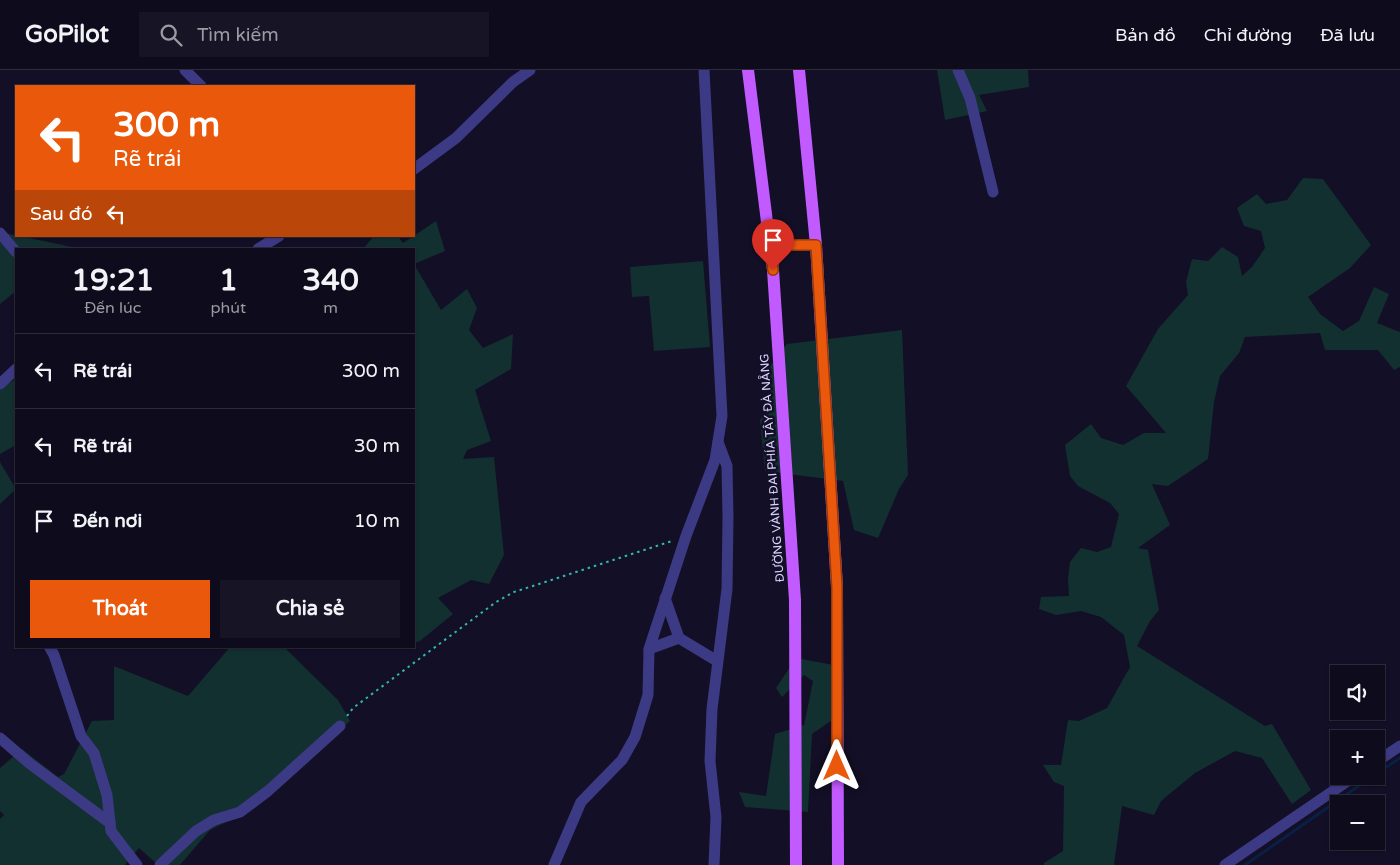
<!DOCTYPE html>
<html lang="vi">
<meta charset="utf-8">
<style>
body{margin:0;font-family:"Varela Round",sans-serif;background:#171425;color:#f1f3f6;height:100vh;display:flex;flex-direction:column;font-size:19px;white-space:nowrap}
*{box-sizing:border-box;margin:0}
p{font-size:16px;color:#9b9ba3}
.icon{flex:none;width:28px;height:28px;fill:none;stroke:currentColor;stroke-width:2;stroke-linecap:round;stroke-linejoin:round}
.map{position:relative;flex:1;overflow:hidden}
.drawer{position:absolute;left:15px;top:178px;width:400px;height:400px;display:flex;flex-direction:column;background:#0e0b1c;border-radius:0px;box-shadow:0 1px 4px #0004,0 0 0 1px #2e2b3b}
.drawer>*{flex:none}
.hud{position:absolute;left:15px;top:15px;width:400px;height:152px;border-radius:0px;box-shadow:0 1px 4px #0004,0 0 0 1px #2e2b3b;background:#ea580c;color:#fff;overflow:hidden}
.fabs{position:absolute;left:1330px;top:595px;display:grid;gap:10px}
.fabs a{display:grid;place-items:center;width:55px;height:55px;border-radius:0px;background:#0e0b1c;box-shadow:0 1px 4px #0004,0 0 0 1px #2e2b3b;font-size:25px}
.pin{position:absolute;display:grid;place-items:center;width:42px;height:42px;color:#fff;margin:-51px -21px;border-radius:50% 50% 50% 0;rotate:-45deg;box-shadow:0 0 5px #0007}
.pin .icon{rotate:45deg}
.me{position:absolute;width:55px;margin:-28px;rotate:0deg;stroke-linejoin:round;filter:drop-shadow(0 0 4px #0008)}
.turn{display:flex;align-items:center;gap:18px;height:105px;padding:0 15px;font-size:22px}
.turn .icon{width:65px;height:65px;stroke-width:2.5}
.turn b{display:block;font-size:35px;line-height:42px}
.then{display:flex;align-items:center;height:48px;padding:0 15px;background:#0003;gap:10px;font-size:19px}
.eta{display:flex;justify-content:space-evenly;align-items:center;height:85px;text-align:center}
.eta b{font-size:30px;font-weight:700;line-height:35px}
.primary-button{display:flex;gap:10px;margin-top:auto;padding:10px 15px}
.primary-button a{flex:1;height:58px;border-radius:0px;background:#ea580c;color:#fff;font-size:20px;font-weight:700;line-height:58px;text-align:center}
.primary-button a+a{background:#171425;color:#f1f3f6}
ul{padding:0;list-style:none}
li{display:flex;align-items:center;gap:15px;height:75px;padding:0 15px;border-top:1px solid #2e2b3b}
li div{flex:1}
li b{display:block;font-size:19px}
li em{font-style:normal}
header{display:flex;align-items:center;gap:30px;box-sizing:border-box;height:70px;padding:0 25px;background:#0e0b1c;border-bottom:1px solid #2e2b3b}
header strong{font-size:24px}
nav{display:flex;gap:28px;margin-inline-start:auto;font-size:18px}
.search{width:350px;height:45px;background:#171425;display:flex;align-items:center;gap:12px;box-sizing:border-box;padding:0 18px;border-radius:0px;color:#9b9ba3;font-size:19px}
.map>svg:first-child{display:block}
.green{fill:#12302f}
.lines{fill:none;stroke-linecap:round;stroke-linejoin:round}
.stream{stroke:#0a1f44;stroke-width:3}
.path{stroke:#2fb8b0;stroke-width:2;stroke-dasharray:2.5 4;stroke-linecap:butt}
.street{stroke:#3d3a85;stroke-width:11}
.primary{stroke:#c25bff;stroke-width:12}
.route-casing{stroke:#983908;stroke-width:12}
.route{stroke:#ea580c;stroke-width:9}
.labels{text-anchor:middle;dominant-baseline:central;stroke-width:5;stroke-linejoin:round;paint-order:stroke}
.street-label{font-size:12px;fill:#d9d4ff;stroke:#130f26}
</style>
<header>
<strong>GoPilot</strong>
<div class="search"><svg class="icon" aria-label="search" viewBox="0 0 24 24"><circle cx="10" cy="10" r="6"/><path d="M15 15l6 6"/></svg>Tìm kiếm</div>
<nav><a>Bản đồ</a><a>Chỉ đường</a><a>Đã lưu</a></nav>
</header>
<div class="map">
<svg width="1400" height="795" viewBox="0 0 1400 795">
<rect width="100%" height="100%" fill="#130f26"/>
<g class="green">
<polygon points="937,0 1028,0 1029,17 979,25 987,41 945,50"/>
<polygon points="1303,108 1323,109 1371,175 1350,198 1308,227 1320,244 1343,261 1359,251 1374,217 1389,224 1377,253 1400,262 1400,297 1394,300 1378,280 1325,280 1320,263 1245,267 1239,283 1220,306 1214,332 1208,389 1168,416 1152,414 1170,455 1138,478 1148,480 1159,540 1150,551 1137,576 1265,656 1272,654 1311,720 1292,734 1262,688 1235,681 1195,703 1161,731 1154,745 1122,736 1114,795 1044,795 1044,793 1063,781 1064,716 1054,712 1043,695 1061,695 1068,650 1079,651 1107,638 1130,597 1124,565 1101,547 1081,541 1056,545 1039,539 1041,527 1069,526 1068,508 1070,492 1081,478 1097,482 1111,477 1119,444 1110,433 1078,416 1070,406 1065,375 1091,354 1101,368 1123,375 1144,363 1166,363 1126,316 1158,259 1188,225 1186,212 1192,189 1208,191 1222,177 1238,187 1242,206 1252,197 1265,178 1261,161 1244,156 1237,138 1257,124 1266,134 1287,130"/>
<polygon points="436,151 445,181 414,194 441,240 467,219 477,238 469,260 483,278 513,264 511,299 475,320 491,371 467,380 463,389 494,387 504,485 489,514 471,510 438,528 453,544 420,571 414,573 414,179 363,179 374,166 398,166 403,173"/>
<polygon points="0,162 82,179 16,179 16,221 0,234"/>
<polygon points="703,191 710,277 654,281 649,226 632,227 630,197"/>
<polygon points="902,260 908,405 899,419 878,468 854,460 843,411 765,401 760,350 770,337 767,300 787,274"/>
<polygon points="16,309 16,375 0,384 0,318"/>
<polygon points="0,392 16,419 0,434"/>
<polygon points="231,576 283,576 338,630 350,651 255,738 210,760 180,795 158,795 139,778 125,795 0,795 0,749 4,745 0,741 0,698 22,679 58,707 64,704 92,651 114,650 114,596 188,626"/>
<polygon points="796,588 839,596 841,644 812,664 808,742 745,737 739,722 766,726 775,664 804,655 813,611 804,605 782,627 776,618"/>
</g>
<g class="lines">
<g class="stream">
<polyline points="1376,704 1400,688"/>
<polyline points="1245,795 1373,706"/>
</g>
<polyline class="path" points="347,646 353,638 496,532 514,522 672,471"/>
<g class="street">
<polyline points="185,0 201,16"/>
<polyline points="958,0 970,28 993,122"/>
<polyline points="414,99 456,68 513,12 530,0"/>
<polyline points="0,163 16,182"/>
<polyline points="258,179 279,166"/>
<polyline points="0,314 16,299"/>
<polyline points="665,528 679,568 717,591"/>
<polyline points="49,576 54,585 81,666 94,683 107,725 111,761 137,795"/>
<polyline points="649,579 679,568"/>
<polyline points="0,668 29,693 110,753"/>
<polyline points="1376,692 1400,676"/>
<polyline points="160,795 196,761 214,750 240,742 268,721 340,656"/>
<polyline points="554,795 581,732 622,690 635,667 648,625 649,579 686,466 715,390 722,346 704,0"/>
<polyline points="714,795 716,747 710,691 712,639 727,519 728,447 727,396 718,372"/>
<polyline points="1225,795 1355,706"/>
</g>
<g class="primary">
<polyline points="748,0 773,200 795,530 796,795"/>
<polyline points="799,0 816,175 837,517 838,795"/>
<polyline points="770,175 816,175"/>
</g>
</g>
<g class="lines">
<g class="route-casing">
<polyline id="route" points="773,200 770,175 816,175 837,517 837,696"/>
</g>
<use href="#route" class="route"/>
</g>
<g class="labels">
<g class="street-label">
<text transform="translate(772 398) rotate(-94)">ĐƯỜNG VÀNH ĐAI PHÍA TÂY ĐÀ NẴNG</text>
</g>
</g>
</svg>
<div class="fabs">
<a><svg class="icon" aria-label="sound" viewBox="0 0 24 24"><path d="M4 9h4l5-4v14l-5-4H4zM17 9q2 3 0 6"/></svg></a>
<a>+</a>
<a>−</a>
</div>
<div class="pin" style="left:773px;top:200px;background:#d93025"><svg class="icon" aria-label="arrive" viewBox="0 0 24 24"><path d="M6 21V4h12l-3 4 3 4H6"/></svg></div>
<svg class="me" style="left:837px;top:696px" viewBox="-20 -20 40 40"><path d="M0-17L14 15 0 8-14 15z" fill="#ea580c" stroke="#fff" stroke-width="4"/></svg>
<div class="hud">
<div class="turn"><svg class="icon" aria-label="left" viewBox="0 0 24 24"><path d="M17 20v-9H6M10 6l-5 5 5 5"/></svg><div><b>300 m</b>Rẽ trái</div></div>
<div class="then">Sau đó<svg class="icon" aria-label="left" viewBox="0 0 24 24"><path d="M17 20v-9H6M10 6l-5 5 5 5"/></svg></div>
</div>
<section class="drawer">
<div class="eta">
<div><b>19:21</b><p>Đến lúc</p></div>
<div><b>1</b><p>phút</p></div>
<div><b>340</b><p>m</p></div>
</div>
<ul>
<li><svg class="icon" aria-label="left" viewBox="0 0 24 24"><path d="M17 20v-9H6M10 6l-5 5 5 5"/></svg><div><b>Rẽ trái</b></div><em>300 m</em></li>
<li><svg class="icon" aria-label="left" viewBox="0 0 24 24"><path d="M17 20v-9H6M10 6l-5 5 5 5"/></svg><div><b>Rẽ trái</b></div><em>30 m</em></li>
<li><svg class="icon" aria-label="arrive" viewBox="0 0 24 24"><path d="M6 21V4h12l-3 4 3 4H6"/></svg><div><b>Đến nơi</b></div><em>10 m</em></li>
</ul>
<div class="primary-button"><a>Thoát</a><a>Chia sẻ</a></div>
</section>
</div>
